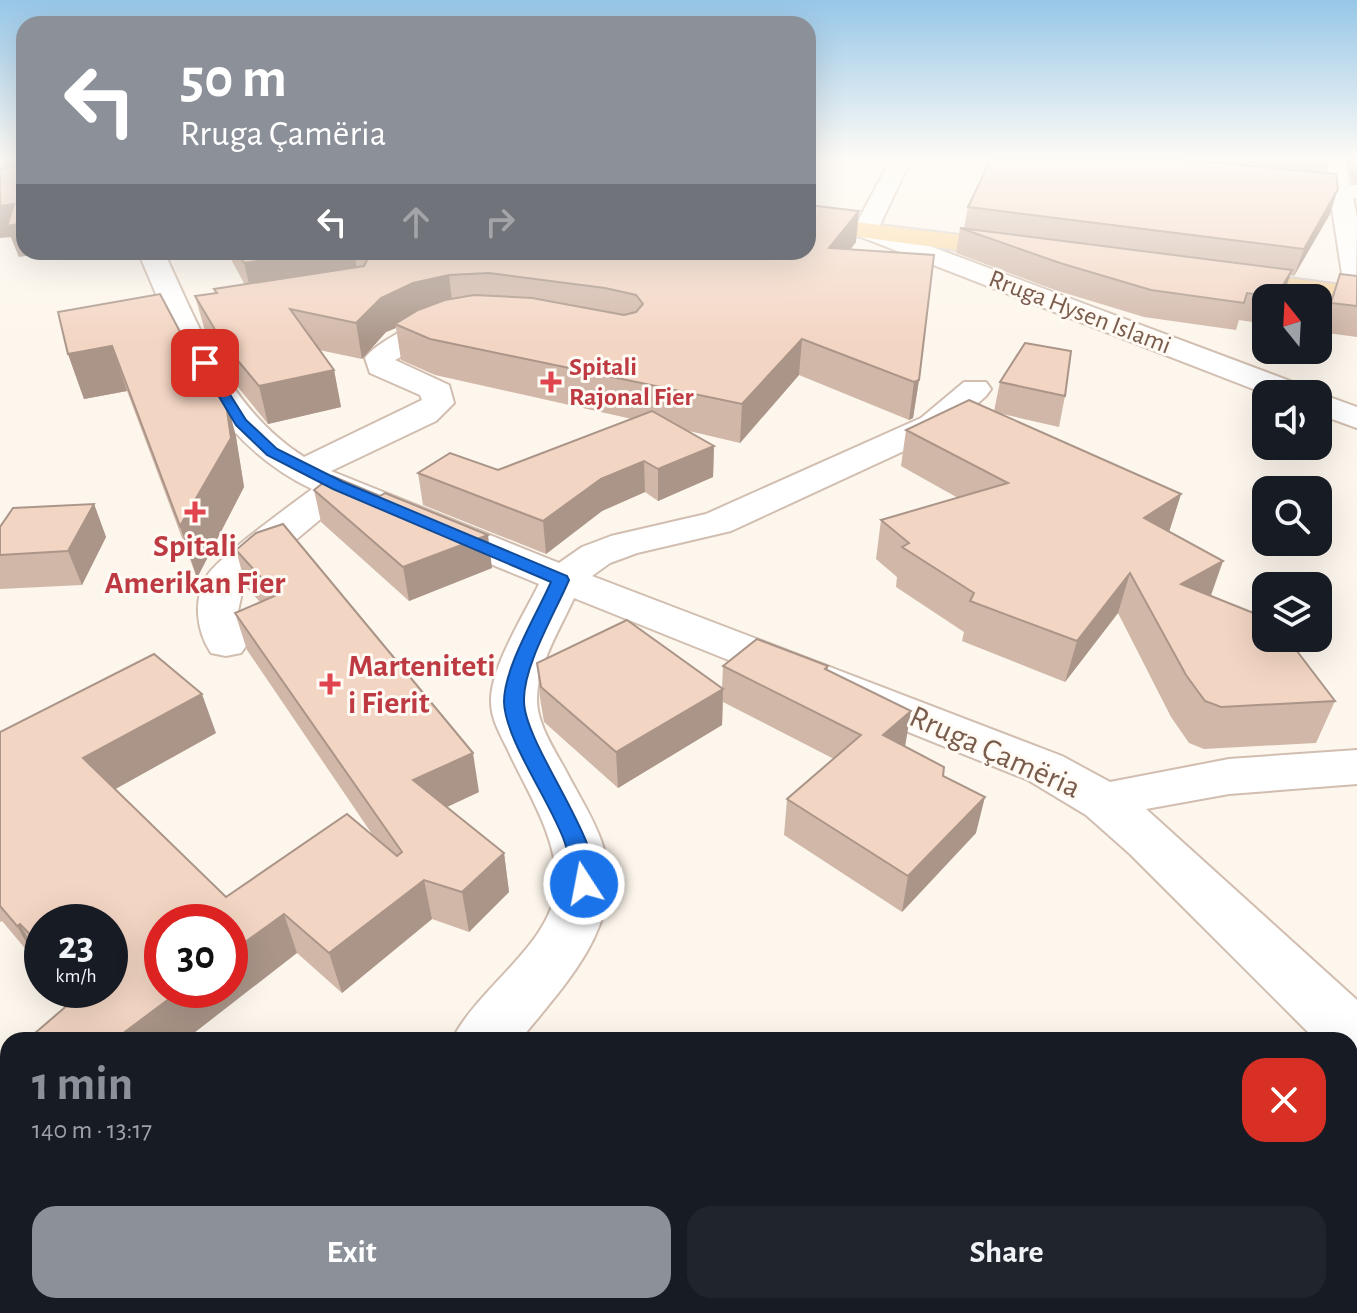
<!DOCTYPE html>
<meta charset="utf-8">
<style>
body{margin:0;font-family:"Alegreya Sans",sans-serif;background:#20242c;color:#f1f3f6;height:100vh;display:flex;flex-direction:column;font-size:30px;white-space:nowrap}
*{box-sizing:border-box;margin:0}
p{font-size:26px;color:#9ea1a6}
.icon{flex:none;width:44px;height:44px;fill:none;stroke:currentColor;stroke-width:2;stroke-linecap:round;stroke-linejoin:round}
.map{position:relative;flex:1;overflow:hidden}
.side{position:absolute;left:0px;top:1032px;width:1358px;height:282px;display:flex;flex-direction:column;background:#171b24;border-radius:24px 24px 0 0;box-shadow:0 8px 32px #0002}
.side>*{flex:none}
.hud{position:absolute;left:16px;top:16px;width:800px;height:244px;border-radius:24px;box-shadow:0 8px 32px #0002;background:#8c9099;color:#fff;overflow:hidden}
.needle{width:52px;rotate:342deg}
.buttons{position:absolute;left:1252px;top:284px;display:grid;gap:16px}
.buttons a{display:grid;place-items:center;width:80px;height:80px;border-radius:16px;background:#171b24;box-shadow:0 8px 32px #0002;font-size:40px}
.speed{position:absolute;left:24px;top:904px;display:flex;gap:16px;font-size:40px;font-weight:700;text-align:center}
.speed>*{display:grid;place-content:center;width:104px;height:104px;border-radius:50%;background:#171b24;box-shadow:0 8px 32px #0002;line-height:1}
.speed small{font-size:20px;font-weight:400}
.speed .limit{border:12px solid #d22;background:#fff;color:#111}
.pin{position:absolute;display:grid;place-items:center;width:68px;height:68px;color:#fff;margin:-34px;border-radius:16px;box-shadow:0 4px 12px #0006}
.me{position:absolute;width:88px;margin:-44px;rotate:349deg;stroke-linejoin:round;filter:drop-shadow(0 0 6px #0008)}
.turn{display:flex;align-items:center;gap:28px;height:168px;padding:0 32px;font-size:36px}
.turn .icon{width:104px;height:104px;stroke-width:2.5}
.turn b{display:block;font-size:56px;line-height:68px}
.lanes{display:flex;align-items:center;height:76px;padding:0 32px;background:#0003;justify-content:center;gap:40px;direction:ltr}
.lanes .off{opacity:.35}
.round{display:grid;place-items:center;flex:none;width:84px;height:84px;border-radius:24px;background:#20242c}
.headline{display:flex;align-items:center;justify-content:space-between;height:136px;padding:0 32px}
h1{font-size:48px;font-weight:700;line-height:60px;color:#8c9099}
.primary-button{display:flex;gap:16px;margin-top:auto;padding:16px 32px}
.primary-button a{flex:1;height:92px;border-radius:24px;background:#8c9099;color:#fff;font-size:32px;font-weight:700;line-height:92px;text-align:center}
.primary-button a+a{background:#20242c;color:#f1f3f6}
.map>svg:first-child{display:block}
.lines{fill:none;stroke-linecap:round;stroke-linejoin:round}
.minor-casing{stroke:#d1beb0;stroke-width:4}
.major-casing{stroke:#dad1cd;stroke-width:4}
.minor{fill:#fff;fill-rule:evenodd}
.major{fill:#fbd9a5;fill-rule:evenodd}
.wall{fill:#d1b7a8}
.shaded-wall{fill:#aa9588}
.building{fill:#f3d5c3;stroke:#aa9588;stroke-width:2}
.route{fill:#1a73e8;stroke:#114b97;stroke-width:2}
.health-dot{fill:#e0444e;stroke:#fffaf3;stroke-width:3}
.labels{text-anchor:middle;dominant-baseline:central;stroke-width:6;stroke-linejoin:round;paint-order:stroke}
.far-street-label{font-size:26px;fill:#7a5c4d;stroke:#fffaf3}
.far-health-label{font-size:26px;font-weight:bold;fill:#be3a42;stroke:#fffaf3;text-anchor:start}
.health-label{font-size:32px;font-weight:bold;fill:#be3a42;stroke:#fffaf3}
.street-label{font-size:32px;fill:#7a5c4d;stroke:#fffaf3}
</style>
<div class="map">
<svg width="1357" height="1313" viewBox="0 0 1357 1313">
<rect width="100%" height="100%" fill="#fdf6ec"/>
<g class="lines">
<g class="minor-casing">
<g id="minor">
<polygon points="891,159 911,159 879,227 1306,387 1311,394 1266,394 856,235 853,230"/>
<polygon points="1325,159 1345,159 1350,185 1357,185 1357,199 1353,198 1357,218 1356,288 1347,286 1343,280 1330,196 1281,192 1270,185 1281,178 1328,183"/>
<path d="M138,252H164C200,329 229,409 304,457L422,400L420,395L370,373L365,358C378,340 442,307 463,312L467,318L463,324L395,360L449,385L454,403L436,421L331,471L559,563L582,547L611,536L706,514L921,418L964,382H986L991,389L986,396L945,432L731,531L637,553L610,563L592,576L1062,756L1110,782L1229,759L1357,750V784L1229,794L1146,809L1357,1000V1067L1350,1065V1040H1316L1130,854L1086,815L1028,780L574,598C560,629 537,665 537,700C537,725 556,752 567,773C579,796 594,819 602,843C629,921 565,984 520,1040H452C477,988 553,944 556,885C559,839 525,788 507,748C500,734 491,718 491,702C490,668 524,615 539,584L341,502L244,583L238,611L248,643L241,653L226,656L211,653C196,630 193,600 207,576C218,557 290,506 312,489C209,439 181,350 138,252Z"/>
<polygon points="1318,393 1357,407 1357,428 1318,414"/>
<polygon points="0,1206 8,1210 8,1285 0,1282"/>
<polygon points="36,1306 114,1306 117,1313 39,1313"/>
<polygon points="254,1306 328,1306 326,1313 252,1313"/>
</g>
</g>
<g class="major-casing">
<g id="major">
<polygon points="808,216 1016,242 1029,250 1016,258 808,230"/>
<polygon points="1227,270 1357,287 1357,303 1218,284 1214,278 1218,272"/>
</g>
</g>
<use href="#minor" class="minor"/>
<use href="#major" class="major"/>
</g>
<g class="wall">
<polygon points="5,159 24,159 19,257 11,237 8,168"/>
<polygon points="991,159 1331,159 1326,173 1330,214 1294,276 1290,275 1282,298 1266,298 1266,324 1239,320 1236,330 1144,317 1055,290 956,253 960,228 964,228 968,207"/>
<polygon points="1346,159 1357,159 1357,184 1352,182"/>
<polygon points="856,242 851,249 919,380 913,418 909,420 799,375 740,443 689,431 714,446 713,477 658,501 645,492 602,511 546,554 423,505 418,473 498,470 632,419 435,375 401,360 396,328 386,332 362,359 319,350 334,370 341,407 268,424 232,380 205,331 195,296 215,293 214,289 245,285 227,252 808,252"/>
<polygon points="1340,274 1357,276 1357,337 1320,332"/>
<polygon points="187,345 224,390 236,437 244,487 197,578 127,391 84,399 68,354"/>
<polygon points="1000,382 1065,396 1059,427 998,413 1181,494 1169,532 1210,596 1335,701 1316,743 1204,749 1189,743 1171,717 1118,613 1065,682 962,641 964,632 896,587 897,577 876,559 881,520 958,498 901,466 906,430 994,411"/>
<polygon points="314,490 380,496 492,568 409,601 321,522"/>
<polygon points="94,504 106,537 82,585 0,589 0,527"/>
<polygon points="236,550 479,792 447,807 504,853 509,892 469,932 432,919 342,993 297,953 76,998 68,990 110,990 42,922 42,964 39,965 2,921 0,922 0,732 216,733 115,789 226,897 372,834 247,650 235,613 260,602 246,587"/>
<polygon points="537,663 722,688 723,666 828,666 828,670 905,746 943,776 976,833 902,912 784,835 787,799 834,759 723,702 722,725 618,788 544,722 540,698"/>
<polygon points="8,1056 8,1234 0,1224 0,1062"/>
</g>
<g class="shaded-wall">
<polygon points="808,159 820,159 808,172"/>
<polygon points="1338,189 1330,214 1294,276 1304,249"/>
<polygon points="14,204 24,223 24,252 51,252 19,257 11,237 0,238 0,206"/>
<polygon points="859,211 856,242 826,280 829,248"/>
<polygon points="319,252 354,252 359,280 252,297 244,263"/>
<polygon points="1292,270 1283,296 1282,298 1276,298"/>
<polygon points="449,275 453,309 395,324 396,328 386,332 362,359 356,323 381,298 413,283"/>
<polygon points="802,339 799,375 740,443 742,404"/>
<polygon points="112,346 127,391 84,399 68,354"/>
<polygon points="334,370 341,407 268,424 259,386"/>
<polygon points="919,380 913,418 909,420 914,382"/>
<polygon points="224,390 236,437 244,487 197,578 180,526"/>
<polygon points="714,446 713,477 658,501 658,469"/>
<polygon points="644,461 645,492 602,511 546,554 543,521 601,479"/>
<polygon points="1181,494 1169,532 1144,518"/>
<polygon points="94,504 106,537 82,585 68,551"/>
<polygon points="488,535 492,568 409,601 403,567"/>
<polygon points="1223,561 1209,601 1181,584"/>
<polygon points="1130,573 1118,613 1065,682 1077,641"/>
<polygon points="723,689 722,725 618,788 616,752"/>
<polygon points="202,694 216,733 101,797 83,758"/>
<polygon points="911,711 905,747 883,735"/>
<polygon points="473,753 479,792 421,819 413,780"/>
<polygon points="985,797 976,833 902,912 908,876"/>
<polygon points="504,853 509,892 469,932 462,892"/>
<polygon points="424,880 432,919 342,993 329,953"/>
<polygon points="284,914 297,953 185,1040 114,1040 181,990 230,990 230,953"/>
<polygon points="20,924 42,964 39,965 17,926"/>
</g>
<g class="building">
<polygon points="17,159 24,159 24,223 7,226 14,204 0,206 0,169 17,166"/>
<polygon points="991,159 1176,159 1336,174 1338,189 1304,249 968,207"/>
<polygon points="808,205 859,211 829,248 934,255 919,380 914,382 802,339 742,404 430,339 395,324 418,310 445,300 474,295 532,298 624,315 636,312 643,304 636,295 605,288 489,273 449,275 413,283 381,298 356,323 290,309 334,370 259,386 223,343 195,296 217,293 214,289 364,266 369,256 366,252 808,252"/>
<polygon points="960,228 1292,270 1276,297 1247,293 1244,303 1151,290 1060,263"/>
<polygon points="238,252 319,252 244,263"/>
<polygon points="1340,274 1357,276 1357,306 1331,303"/>
<polygon points="160,294 187,345 224,390 231,438 180,526 112,346 68,354 58,312"/>
<polygon points="1025,343 1071,351 1065,396 1000,382"/>
<polygon points="969,400 1181,494 1144,518 1223,561 1181,584 1266,618 1266,638 1287,638 1335,701 1221,707 1205,701 1186,675 1130,573 1077,641 970,601 974,593 902,547 909,543 881,520 1008,483 906,430"/>
<polygon points="652,411 714,446 658,469 644,461 601,479 543,521 418,473 450,453 498,470"/>
<polygon points="332,476 380,496 385,493 488,535 403,567 314,490"/>
<polygon points="94,504 68,551 0,555 0,527 13,508"/>
<polygon points="283,524 473,753 413,780 504,853 462,892 424,880 329,953 284,914 230,953 230,922 162,922 162,990 181,990 114,1040 27,1040 85,990 110,990 110,922 42,922 42,947 20,924 17,926 0,906 0,732 154,654 202,694 83,758 226,897 347,814 397,856 402,852 235,613 277,595 236,550 256,533"/>
<polygon points="627,620 723,689 616,752 541,687 537,663"/>
<polygon points="757,639 828,666 825,669 911,711 883,735 944,767 943,776 985,797 908,876 787,799 861,735 723,666"/>
<polygon points="1354,1054 1357,1060 1357,1154 1350,1162 1350,1057"/>
<polygon points="8,1056 8,1223 0,1216 0,1062"/>
</g>
<linearGradient id="sky" x2="0" y2="1"><stop stop-color="#97c7e8"/><stop offset="0.46" stop-color="#fefbf6"/><stop offset="1" stop-color="#fefbf6" stop-opacity="0"/></linearGradient>
<rect width="1357" height="343" fill="url(#sky)"/>
<path class="route" d="M200,361H209L246,420L277,449L343,482L567,576L569,580C555,613 523,666 524,701C524,746 612,853 592,890H576C569,876 570,858 565,843C552,804 505,740 504,702C504,667 537,614 551,582L333,489L267,455L236,425L199,363Z"/>
<g class="health-dot">
<path d="M547 370h8v8h8v8h-8v8h-8v-8h-8v-8h8z"/>
<path d="M191 500h8v8h8v8h-8v8h-8v-8h-8v-8h8z"/>
<path d="M326 672h8v8h8v8h-8v8h-8v-8h-8v-8h8z"/>
</g>
<g class="labels">
<g class="far-street-label">
<text transform="translate(1080 312) rotate(21)">Rruga Hysen Islami</text>
</g>
<g class="far-health-label">
<text x="569" y="367">Spitali<tspan x="569" dy="30">Rajonal Fier</tspan></text>
</g>
<g class="health-label">
<text x="195" y="546">Spitali<tspan x="195" dy="37">Amerikan Fier</tspan></text>
<text x="348" y="666" text-anchor="start">Marteniteti<tspan x="348" dy="37">i Fierit</tspan></text>
</g>
<g class="street-label">
<text transform="translate(995 752) rotate(24)">Rruga Çamëria</text>
</g>
</g>
</svg>
<div class="buttons">
<a><svg class="needle" viewBox="-14 -14 28 28"><path d="M0-13l5 13h-10z" fill="#e53935"/><path d="M0 13l5-13h-10z" fill="#9ea1a6"/></svg></a>
<a><svg class="icon" aria-label="sound" viewBox="0 0 24 24"><path d="M4 9h4l5-4v14l-5-4H4zM17 9q2 3 0 6"/></svg></a>
<a><svg class="icon" aria-label="search" viewBox="0 0 24 24"><circle cx="10" cy="10" r="6"/><path d="M15 15l6 6"/></svg></a>
<a><svg class="icon" aria-label="layers" viewBox="0 0 24 24"><path d="M12 4l9 5-9 5-9-5zM3 14l9 5 9-5"/></svg></a>
</div>
<div class="speed"><div>23<small>km/h</small></div><div class="limit">30</div></div>
<div class="pin" style="left:205px;top:363px;background:#d93025"><svg class="icon" aria-label="arrive" viewBox="0 0 24 24"><path d="M6 21V4h12l-3 4 3 4H6"/></svg></div>
<svg class="me" style="left:584px;top:884px" viewBox="-20 -20 40 40"><circle r="17" fill="#1a73e8" stroke="#fff" stroke-width="3"/><path d="M0-11L8 9 0 5-8 9z" fill="#fff"/></svg>
<div class="hud">
<div class="turn"><svg class="icon" aria-label="left" viewBox="0 0 24 24"><path d="M17 20v-9H6M10 6l-5 5 5 5"/></svg><div><b>50 m</b>Rruga Çamëria</div></div>
<div class="lanes"><svg class="icon" aria-label="left" viewBox="0 0 24 24"><path d="M17 20v-9H6M10 6l-5 5 5 5"/></svg><svg class="icon off" aria-label="ahead" viewBox="0 0 24 24"><path d="M12 20V5M6 11l6-6 6 6"/></svg><svg class="icon off" aria-label="right" viewBox="0 0 24 24"><path d="M7 20v-9h11M14 6l5 5-5 5"/></svg></div>
</div>
<section class="side">
<div class="headline"><div><h1>1 min</h1><p>140 m · 13:17</p></div><a class="round" style="background:#d93025;color:#fff"><svg class="icon" aria-label="close" viewBox="0 0 24 24"><path d="M6 6l12 12M18 6L6 18"/></svg></a></div>
<div class="primary-button"><a>Exit</a><a>Share</a></div>
</section>
</div>
